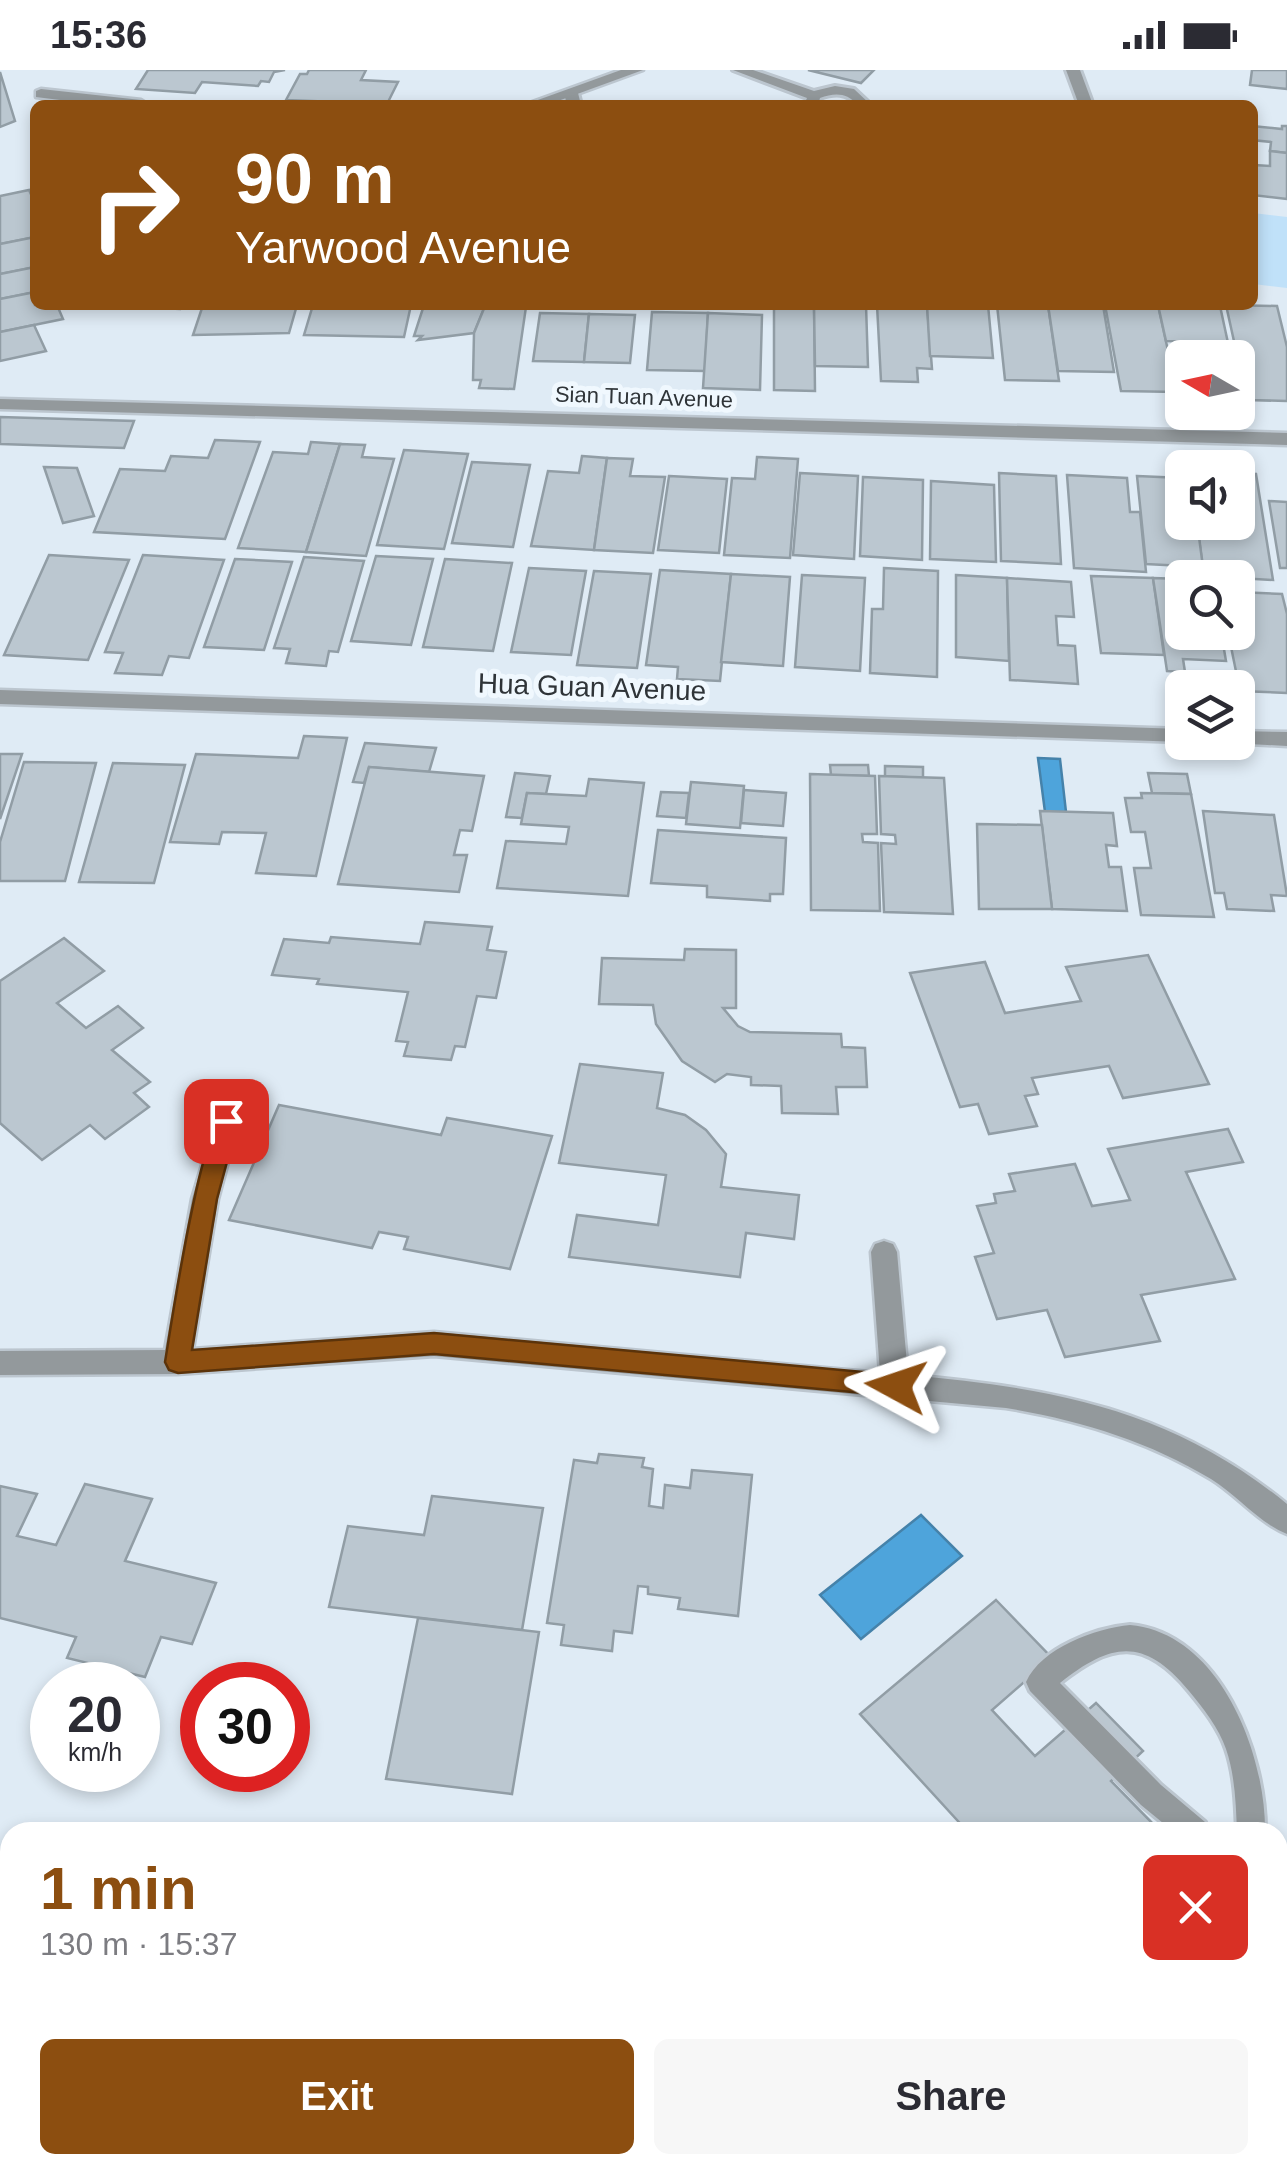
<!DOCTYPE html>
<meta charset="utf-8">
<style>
body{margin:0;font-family:Arial,sans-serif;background:#f7f7f7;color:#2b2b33;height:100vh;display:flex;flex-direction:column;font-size:38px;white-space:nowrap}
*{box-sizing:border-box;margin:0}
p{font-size:32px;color:#7c7c81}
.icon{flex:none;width:55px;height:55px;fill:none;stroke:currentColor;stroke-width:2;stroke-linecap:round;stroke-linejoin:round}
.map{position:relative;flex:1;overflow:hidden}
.details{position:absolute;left:0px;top:1752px;width:1288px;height:352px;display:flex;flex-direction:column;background:#fff;border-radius:30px 30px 0 0;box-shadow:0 5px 15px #0003}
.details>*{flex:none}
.banner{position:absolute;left:30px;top:30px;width:1228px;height:210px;border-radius:15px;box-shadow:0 5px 15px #0003;background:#8c4e10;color:#fff;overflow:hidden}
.needle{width:65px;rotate:279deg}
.fabs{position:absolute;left:1165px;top:270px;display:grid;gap:20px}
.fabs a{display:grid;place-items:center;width:90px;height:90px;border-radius:15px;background:#fff;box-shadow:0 5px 15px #0003;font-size:50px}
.speed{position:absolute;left:30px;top:1592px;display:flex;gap:20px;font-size:50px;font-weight:700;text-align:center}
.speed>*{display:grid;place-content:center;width:130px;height:130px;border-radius:50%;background:#fff;box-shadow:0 5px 15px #0003;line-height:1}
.speed small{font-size:25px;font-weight:400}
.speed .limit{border:15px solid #d22;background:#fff;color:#111}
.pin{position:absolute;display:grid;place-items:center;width:85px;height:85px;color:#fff;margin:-42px;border-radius:20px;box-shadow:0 5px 15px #0006}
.me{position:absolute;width:110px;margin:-55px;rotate:275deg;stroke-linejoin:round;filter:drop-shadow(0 0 8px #0008)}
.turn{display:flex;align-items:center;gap:35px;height:210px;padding:0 40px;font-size:45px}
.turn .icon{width:130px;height:130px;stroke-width:2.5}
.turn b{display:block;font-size:70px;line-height:85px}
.round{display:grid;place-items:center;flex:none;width:105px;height:105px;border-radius:15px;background:#f7f7f7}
.overview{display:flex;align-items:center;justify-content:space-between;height:170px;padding:0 40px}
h1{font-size:60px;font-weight:700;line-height:75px;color:#8c4e10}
.action{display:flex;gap:20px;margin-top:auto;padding:20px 40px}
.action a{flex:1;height:115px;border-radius:15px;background:#8c4e10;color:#fff;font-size:40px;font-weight:700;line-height:115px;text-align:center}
.action a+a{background:#f7f7f7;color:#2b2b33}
.status{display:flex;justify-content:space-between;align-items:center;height:70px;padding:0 50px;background:#fff;direction:ltr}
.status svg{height:28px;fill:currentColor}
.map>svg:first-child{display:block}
.green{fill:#c0e1f9}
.water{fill:#4ea4db;stroke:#4582aa;stroke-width:2.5}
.building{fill:#bbc7d0;stroke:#919da5;stroke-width:2.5}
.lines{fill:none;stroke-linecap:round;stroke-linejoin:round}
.service-casing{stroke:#bcc6cf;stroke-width:6}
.minor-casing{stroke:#bcc6cf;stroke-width:5}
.service{fill:#93999c;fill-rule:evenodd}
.minor{fill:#93999c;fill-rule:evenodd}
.route{fill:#8c4e10;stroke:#5b330a;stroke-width:2.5}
.labels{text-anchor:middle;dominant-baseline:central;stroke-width:10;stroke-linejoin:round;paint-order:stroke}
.far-street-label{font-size:22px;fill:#2f3438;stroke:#f0f8fe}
.street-label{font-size:28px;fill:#2f3438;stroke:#f0f8fe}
</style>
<div class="status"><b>15:36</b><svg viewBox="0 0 49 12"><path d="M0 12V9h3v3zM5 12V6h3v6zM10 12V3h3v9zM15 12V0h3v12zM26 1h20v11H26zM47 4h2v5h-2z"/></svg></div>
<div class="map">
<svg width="1287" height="2104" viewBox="0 0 1287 2104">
<rect width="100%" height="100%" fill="#dfebf5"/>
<polygon class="green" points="1253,143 1287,147 1287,218 1253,214"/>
<g class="water">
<polygon points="1038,688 1060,689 1066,742 1045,742"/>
<polygon points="921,1445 962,1486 861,1569 820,1525"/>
</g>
<g class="building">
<polygon points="148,0 285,0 274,2 269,12 261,11 258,16 202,12 195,23 136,19"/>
<polygon points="309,0 366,0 361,10 398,12 387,34 286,30 300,4 307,4"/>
<polygon points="808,0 874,0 861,13"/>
<polygon points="1252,0 1287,0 1287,19 1250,15"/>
<polygon points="0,2 15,51 0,57"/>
<polygon points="1252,56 1282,59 1282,56 1287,56 1287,83 1270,81 1271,72 1252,70"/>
<polygon points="1270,81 1287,83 1287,129 1252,125 1252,91 1254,95 1270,96"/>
<polygon points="29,120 35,133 35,167 0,174 0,126"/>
<polygon points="35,167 35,197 0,204 0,174"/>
<polygon points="35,197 35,222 0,229 0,204"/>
<polygon points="35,222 35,235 57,235 63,249 0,262 0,229"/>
<polygon points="87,235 181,235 180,239"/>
<polygon points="203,235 297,235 289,263 193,265"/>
<polygon points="313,235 411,235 404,267 304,265"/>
<polygon points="424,235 473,235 485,236 474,263 418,270 422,266 414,266"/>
<polygon points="774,235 814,235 815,321 774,320"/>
<polygon points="814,235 866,235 868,297 815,296"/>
<polygon points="877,235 927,235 932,299 917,298 918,312 881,311"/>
<polygon points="927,235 988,235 993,288 930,286"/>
<polygon points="997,235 1048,235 1059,311 1005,310"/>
<polygon points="1048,235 1103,235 1114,302 1058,301"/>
<polygon points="1105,235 1158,235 1177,322 1121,321"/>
<polygon points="1158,235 1220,236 1228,273 1166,271"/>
<polygon points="1226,235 1277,236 1287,277 1287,331 1247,330"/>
<polygon points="485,236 526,237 514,319 479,318 481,310 473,310 474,263"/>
<polygon points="652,242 708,243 705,301 647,300"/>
<polygon points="540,243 589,244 584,292 533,291"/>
<polygon points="708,243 762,245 760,320 703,318"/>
<polygon points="589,244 635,245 630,293 584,292"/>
<polygon points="34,255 46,281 0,291 0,262"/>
<polygon points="0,347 134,351 124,378 0,374"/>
<polygon points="215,370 260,372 225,469 94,462 120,399 165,401 171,386 208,388"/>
<polygon points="311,372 340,374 306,482 238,478 273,382 308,384"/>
<polygon points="340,374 365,375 362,387 394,389 366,486 306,482"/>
<polygon points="404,380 468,384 444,479 377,475"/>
<polygon points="582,386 607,388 594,480 531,476 548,401 579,403"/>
<polygon points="757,387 798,389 790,488 724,485 732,408 755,409"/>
<polygon points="607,388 633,389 630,406 665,407 653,483 594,480"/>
<polygon points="472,392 530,395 513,477 452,473"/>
<polygon points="44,397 77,398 94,446 63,453"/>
<polygon points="800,403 858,406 854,489 793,485"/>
<polygon points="999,403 1056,406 1061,494 1001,491"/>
<polygon points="1238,403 1256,404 1273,510 1204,506 1197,454 1238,452"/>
<polygon points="1067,405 1127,408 1130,442 1140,442 1146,502 1074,498"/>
<polygon points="669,406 727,409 719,483 658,480"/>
<polygon points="1137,406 1182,408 1182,452 1197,452 1203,497 1146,494"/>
<polygon points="863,407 923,410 922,490 860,486"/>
<polygon points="931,411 994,415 996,492 930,489"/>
<polygon points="1269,431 1287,432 1287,498 1280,498"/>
<polygon points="49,485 129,490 88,590 4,585"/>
<polygon points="143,485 224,490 189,588 169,586 162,605 115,603 123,583 105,582"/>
<polygon points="376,486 433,489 411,575 351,571"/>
<polygon points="304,487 364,491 338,582 329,581 326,596 286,593 290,579 274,578"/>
<polygon points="235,489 292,492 264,580 204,577"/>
<polygon points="445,489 512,493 493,581 423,577"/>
<polygon points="529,498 586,501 571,585 511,582"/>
<polygon points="884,498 938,501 937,607 870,603 872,539 883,539"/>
<polygon points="660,500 731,504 720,611 677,609 678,597 646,595"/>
<polygon points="594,501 651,504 637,598 577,595"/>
<polygon points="731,504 790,507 783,596 721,592"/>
<polygon points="802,505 865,508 860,601 795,597"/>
<polygon points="956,505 1007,508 1009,591 956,587"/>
<polygon points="1091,506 1153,508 1164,585 1101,583"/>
<polygon points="1007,508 1071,512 1074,547 1056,546 1058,575 1075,576 1078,614 1010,610"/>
<polygon points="1153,508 1182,509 1182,562 1221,562 1226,591 1183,589 1185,602 1167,601"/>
<polygon points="1238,522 1282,524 1287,544 1287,623 1240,621 1228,562 1238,562"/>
<polygon points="304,666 347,668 316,806 256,803 266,763 222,762 219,774 170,772 196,684 298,688"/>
<polygon points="365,673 436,678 429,702 369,697 364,713 353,712"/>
<polygon points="0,684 22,684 0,749"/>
<polygon points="24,692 96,693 65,811 0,811 0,772"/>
<polygon points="113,693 185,695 154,813 79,812"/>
<polygon points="830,695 868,695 869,706 831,705"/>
<polygon points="885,696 923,697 923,708 885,706"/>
<polygon points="369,697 484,706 472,761 460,760 454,785 467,785 459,822 338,814"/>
<polygon points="515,703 550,706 546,724 527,723 522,748 506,747"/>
<polygon points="1148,703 1187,704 1191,724 1152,723"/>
<polygon points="810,704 875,706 877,764 862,764 863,772 878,773 880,841 811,840"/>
<polygon points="879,706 944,708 953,844 884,842 881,773 896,774 895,765 881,764"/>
<polygon points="589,709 644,713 628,826 497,818 506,771 566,774 569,757 521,754 527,723 586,726"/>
<polygon points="691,712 744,716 740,758 686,754"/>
<polygon points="744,720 786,723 783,756 741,753"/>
<polygon points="661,722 689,723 686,748 657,746"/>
<polygon points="1141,723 1191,724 1214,847 1141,845 1134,798 1151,798 1145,762 1131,762 1125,728 1142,728"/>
<polygon points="1040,741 1113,743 1117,776 1106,775 1109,797 1121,797 1127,841 1052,839"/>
<polygon points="1203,741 1274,745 1287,826 1271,825 1274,841 1227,839 1224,823 1215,823"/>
<polygon points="977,754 1042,755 1052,839 979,839"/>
<polygon points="658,760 786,768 783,824 770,824 770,831 707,827 707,816 651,813"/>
<polygon points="425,852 492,857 487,880 506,882 496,928 477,926 465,977 455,976 451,990 404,986 408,972 396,971 408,922 317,914 319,909 272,905 284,869 329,873 331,867 420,874"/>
<polygon points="64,868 104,901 57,933 86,958 118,936 143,958 112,980 150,1012 134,1023 149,1037 105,1069 90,1055 42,1090 0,1053 0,911"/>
<polygon points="685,879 736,880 736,938 723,938 738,956 750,962 841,964 842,977 865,978 867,1017 836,1017 838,1044 782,1043 781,1016 751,1015 751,1007 727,1004 715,1012 682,991 656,954 653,935 599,934 602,888 684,890"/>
<polygon points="1148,885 1209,1014 1123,1028 1109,996 1032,1008 1038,1024 1025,1026 1037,1056 989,1064 978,1034 960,1037 910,903 985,892 1005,943 1081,931 1066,897"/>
<polygon points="580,994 663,1003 657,1038 685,1045 706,1060 726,1084 721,1117 799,1125 794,1169 746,1163 740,1207 569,1187 577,1145 658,1155 666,1105 559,1093"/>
<polygon points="279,1035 441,1065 447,1048 552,1066 510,1199 404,1179 408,1167 379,1162 372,1178 229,1150"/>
<polygon points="1228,1059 1243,1092 1186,1102 1235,1209 1141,1225 1160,1271 1065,1287 1047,1240 997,1249 975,1187 994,1183 977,1136 996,1133 994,1124 1015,1121 1009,1104 1075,1094 1092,1136 1130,1130 1108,1079"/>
<polygon points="599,1384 644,1388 642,1397 653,1399 649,1436 663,1438 665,1415 690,1418 692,1400 752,1405 738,1546 678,1539 680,1528 648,1524 648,1517 638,1516 632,1563 614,1561 612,1581 561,1575 564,1555 547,1553 574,1390 597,1393"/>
<polygon points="85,1414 152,1429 125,1491 216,1513 192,1574 161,1567 145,1607 67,1588 76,1567 0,1548 0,1416 37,1424 17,1466 56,1475"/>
<polygon points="432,1426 543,1438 522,1560 329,1537 348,1456 424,1465"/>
<polygon points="996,1530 1052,1588 992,1640 1035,1686 1096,1633 1143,1681 1111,1711 1161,1762 968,1762 860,1644"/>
<polygon points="418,1548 539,1562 512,1724 386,1709"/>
<polygon points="0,1815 10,1816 10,2010 0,2009"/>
<polygon points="146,2095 187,2095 185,2104 143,2104"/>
<polygon points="187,2095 240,2095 238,2104 185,2104"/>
<polygon points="945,2095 1112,2095 1113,2104 945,2104"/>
</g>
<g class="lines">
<g class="service-casing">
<g id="service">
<path d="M733,0H753L814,21L835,16L854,19L871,35H857C847,22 834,23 820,28L818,35H804L807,28Z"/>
<polygon points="1066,0 1080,0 1093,35 1079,35"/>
<polygon points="571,19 578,23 581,35 567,35 564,23"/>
<path d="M1130,1555C1220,1563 1266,1684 1265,1762H1237C1236,1735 1235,1705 1226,1679C1219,1658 1203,1638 1189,1621C1144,1567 1112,1572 1060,1613L1161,1715L1205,1752L1209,1762H1174L1141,1735L1030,1621L1026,1612C1041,1578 1096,1558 1130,1555Z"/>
<polygon points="1278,1814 1287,1818 1287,1850 1278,1846"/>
<polygon points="1144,2095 1184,2095 1180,2104 1140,2104"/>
<polygon points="1228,2095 1273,2095 1277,2104 1232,2104"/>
</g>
</g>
<g class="minor-casing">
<g id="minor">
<polygon points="621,0 643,0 547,35 524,35"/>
<polygon points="41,19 141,30 149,35 100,35 36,27 36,21"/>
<polygon points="0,329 1287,363 1287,375 0,339"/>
<polygon points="0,620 1182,659 1184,672 0,634"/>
<polygon points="1238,661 1287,662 1287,676 1230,673 1238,672"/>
<path d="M227,1041L236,1044L239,1051L218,1129L193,1279L434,1262L880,1303L871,1182L875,1174L884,1171L893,1174L897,1182L908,1305C1053,1318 1171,1339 1287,1434V1464C1259,1453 1237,1425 1211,1409C1148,1371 1079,1350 1006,1338L434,1286L177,1304L0,1305V1281L165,1280L192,1129L215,1051L218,1044Z"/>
</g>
</g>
<use href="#service" class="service"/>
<use href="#minor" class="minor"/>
</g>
<path class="route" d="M226,1042L238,1051L217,1129L192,1280L434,1263L896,1305L904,1308L908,1316L904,1323L896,1326L434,1284L178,1303L169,1300L165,1292C171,1256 201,1051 226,1042Z"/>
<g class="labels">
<g class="far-street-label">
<text transform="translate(644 327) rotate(2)">Sian Tuan Avenue</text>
</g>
<g class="street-label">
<text transform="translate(592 617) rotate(2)">Hua Guan Avenue</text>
</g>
</g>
</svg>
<div class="fabs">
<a><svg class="needle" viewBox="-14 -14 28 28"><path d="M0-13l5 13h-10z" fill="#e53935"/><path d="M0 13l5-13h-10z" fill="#7c7c81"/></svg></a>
<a><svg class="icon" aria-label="sound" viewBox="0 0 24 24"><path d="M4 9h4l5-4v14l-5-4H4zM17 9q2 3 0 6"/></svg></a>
<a><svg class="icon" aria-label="search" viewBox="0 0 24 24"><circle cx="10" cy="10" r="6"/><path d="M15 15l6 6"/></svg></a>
<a><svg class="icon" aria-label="layers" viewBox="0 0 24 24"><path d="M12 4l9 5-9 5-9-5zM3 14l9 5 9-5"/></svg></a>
</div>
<div class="speed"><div>20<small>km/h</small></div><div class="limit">30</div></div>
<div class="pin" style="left:226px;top:1051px;background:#d93025"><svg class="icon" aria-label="arrive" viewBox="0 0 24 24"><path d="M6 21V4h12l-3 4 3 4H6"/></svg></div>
<svg class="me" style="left:896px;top:1316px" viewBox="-20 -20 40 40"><path d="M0-17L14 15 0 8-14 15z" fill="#8c4e10" stroke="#fff" stroke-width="4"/></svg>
<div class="banner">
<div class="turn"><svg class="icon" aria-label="right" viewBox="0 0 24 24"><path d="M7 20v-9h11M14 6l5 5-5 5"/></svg><div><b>90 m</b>Yarwood Avenue</div></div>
</div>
<section class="details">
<div class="overview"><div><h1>1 min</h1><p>130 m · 15:37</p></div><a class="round" style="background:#d93025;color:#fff"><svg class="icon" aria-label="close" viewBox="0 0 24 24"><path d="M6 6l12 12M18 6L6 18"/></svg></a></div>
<div class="action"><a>Exit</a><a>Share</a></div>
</section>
</div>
